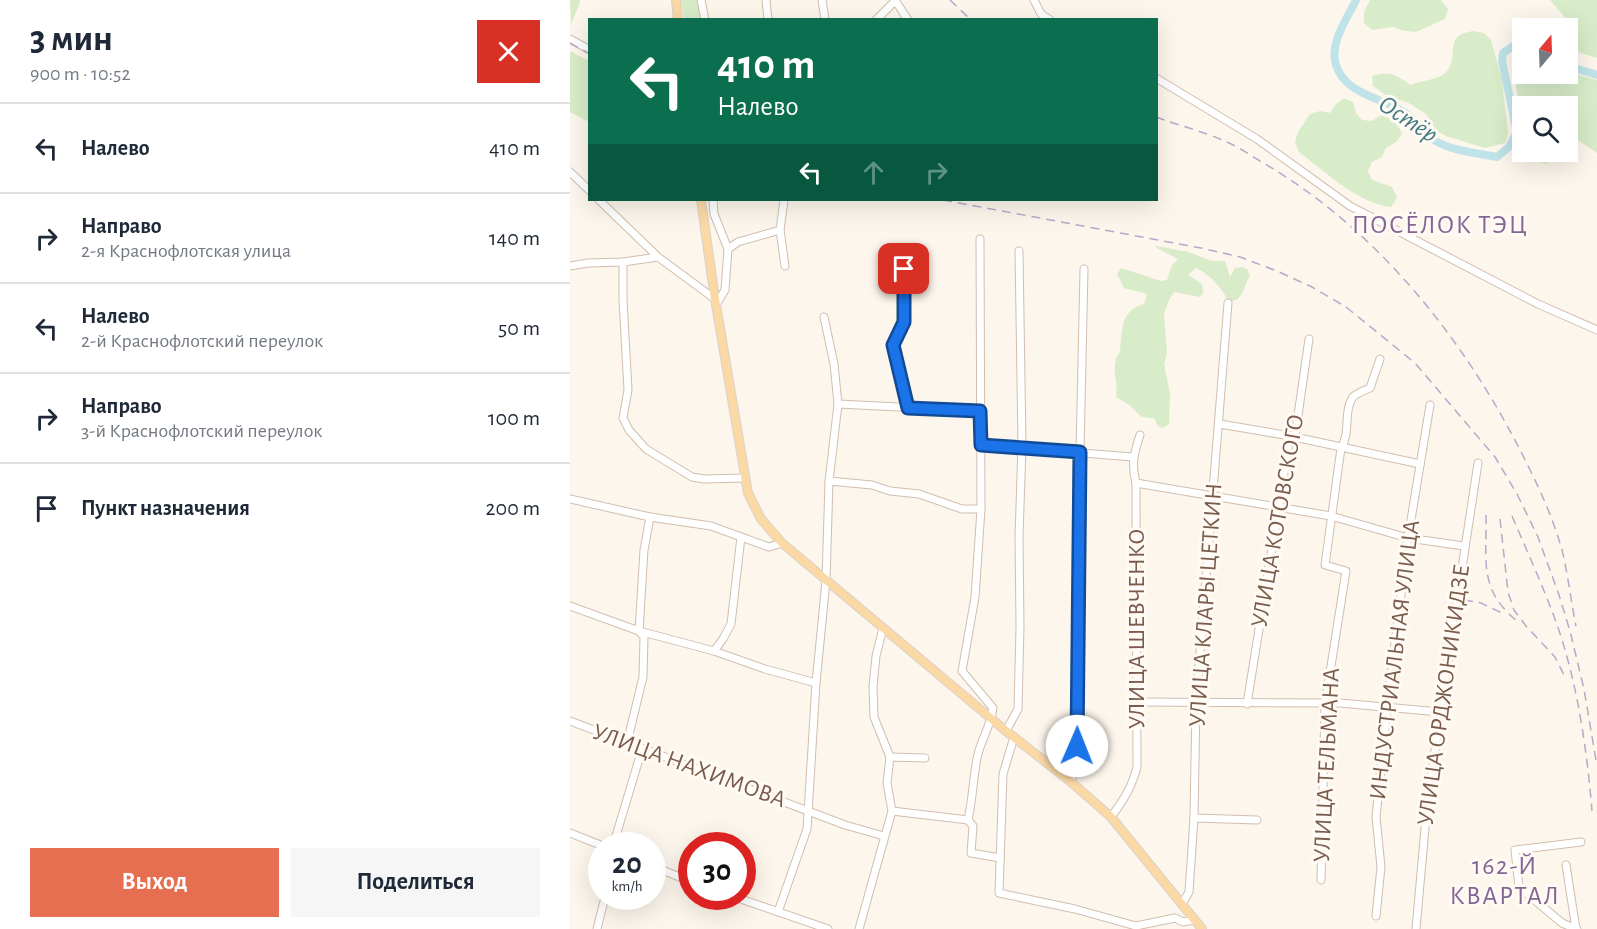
<!DOCTYPE html>
<html lang="ru">
<meta charset="utf-8">
<style>
body{margin:0;font-family:"Alegreya Sans",sans-serif;background:#f6f6f7;color:#1f2937;height:100vh;display:flex;flex-direction:column;font-size:22px;white-space:nowrap}
*{box-sizing:border-box;margin:0}
p{font-size:20px;color:#747a83}
.icon{flex:none;width:33px;height:33px;fill:none;stroke:currentColor;stroke-width:2;stroke-linecap:round;stroke-linejoin:round}
.map{position:relative;flex:1;overflow:hidden}
.panel{display:flex;flex-direction:column;background:#fff;width:570px}
.panel>*{flex:none}
.hud{position:absolute;left:18px;top:18px;width:570px;height:183px;border-radius:0px;box-shadow:0 6px 24px #0002;background:#0b6e4f;color:#fff;overflow:hidden}
.needle{width:39px;rotate:19deg}
.fabs{position:absolute;left:942px;top:18px;display:grid;gap:12px}
.fabs a{display:grid;place-items:center;width:66px;height:66px;border-radius:0px;background:#fff;box-shadow:0 6px 24px #0002;font-size:30px}
.speed{position:absolute;left:18px;top:832px;display:flex;gap:12px;font-size:30px;font-weight:700;text-align:center}
.speed>*{display:grid;place-content:center;width:78px;height:78px;border-radius:50%;background:#fff;box-shadow:0 6px 24px #0002;line-height:1}
.speed small{font-size:15px;font-weight:400}
.speed .limit{border:9px solid #d22;background:#fff;color:#111}
.pin{position:absolute;display:grid;place-items:center;width:51px;height:51px;color:#fff;margin:-26px;border-radius:12px;box-shadow:0 3px 9px #0006}
.me{position:absolute;width:66px;margin:-33px;rotate:1deg;stroke-linejoin:round;filter:drop-shadow(0 0 4px #0008)}
.turn{display:flex;align-items:center;gap:21px;height:126px;padding:0 30px;font-size:27px}
.turn .icon{width:78px;height:78px;stroke-width:2.5}
.turn b{display:block;font-size:42px;line-height:51px}
.lanes{display:flex;align-items:center;height:57px;padding:0 30px;background:#0003;justify-content:center;gap:30px;direction:ltr}
.lanes .off{opacity:.35}
.round{display:grid;place-items:center;flex:none;width:63px;height:63px;border-radius:0px;background:#f6f6f7}
.headline{display:flex;align-items:center;justify-content:space-between;height:102px;padding:0 30px}
h1{font-size:36px;font-weight:700;line-height:45px}
.primary-button{display:flex;gap:12px;margin-top:auto;padding:12px 30px}
.primary-button a{flex:1;height:69px;border-radius:0px;background:#e76f51;color:#fff;font-size:24px;font-weight:700;line-height:69px;text-align:center}
.primary-button a+a{background:#f6f6f7;color:#1f2937}
ul{padding:0;list-style:none}
li{display:flex;align-items:center;gap:18px;height:90px;padding:0 30px;border-top:2px solid #e0e1e3}
li div{flex:1}
li b{display:block;font-size:22px}
li em{font-style:normal}
main{display:flex;flex:1;min-height:0}
.map>svg:first-child{display:block}
.green{fill:#d8ecc9}
.lines{fill:none;stroke-linecap:round;stroke-linejoin:round}
.river{stroke:#bfe3e8;stroke-width:8}
.minor-casing{stroke:#d1beb0;stroke-width:9}
.major-casing{stroke:#dad1cd;stroke-width:10}
.minor{stroke:#fff;stroke-width:7}
.major{stroke:#fbd9a5;stroke-width:8}
.rail{stroke:#b9a8c9;stroke-width:1.5;stroke-dasharray:9 6;stroke-linecap:butt}
.route-casing{stroke:#114b97;stroke-width:15}
.route{stroke:#1a73e8;stroke-width:10}
.labels{text-anchor:middle;dominant-baseline:central;stroke-width:6;stroke-linejoin:round;paint-order:stroke}
.street-label{font-size:24px;fill:#7a5c4d;stroke:#fffaf3}
.water-label{font-size:26px;font-style:italic;fill:#437c86;stroke:#fffaf3}
.neighbourhood-label{font-size:26px;letter-spacing:1.5px;fill:#846695;stroke:#fffaf3}
</style>
<main>
<section class="panel">
<div class="headline"><div><h1>3 мин</h1><p>900 m · 10:52</p></div><a class="round" style="background:#d93025;color:#fff"><svg class="icon" aria-label="close" viewBox="0 0 24 24"><path d="M6 6l12 12M18 6L6 18"/></svg></a></div>
<ul>
<li><svg class="icon" aria-label="left" viewBox="0 0 24 24"><path d="M17 20v-9H6M10 6l-5 5 5 5"/></svg><div><b>Налево</b></div><em>410 m</em></li>
<li><svg class="icon" aria-label="right" viewBox="0 0 24 24"><path d="M7 20v-9h11M14 6l5 5-5 5"/></svg><div><b>Направо</b><p>2-я Краснофлотская улица</p></div><em>140 m</em></li>
<li><svg class="icon" aria-label="left" viewBox="0 0 24 24"><path d="M17 20v-9H6M10 6l-5 5 5 5"/></svg><div><b>Налево</b><p>2-й Краснофлотский переулок</p></div><em>50 m</em></li>
<li><svg class="icon" aria-label="right" viewBox="0 0 24 24"><path d="M7 20v-9h11M14 6l5 5-5 5"/></svg><div><b>Направо</b><p>3-й Краснофлотский переулок</p></div><em>100 m</em></li>
<li><svg class="icon" aria-label="arrive" viewBox="0 0 24 24"><path d="M6 21V4h12l-3 4 3 4H6"/></svg><div><b>Пункт назначения</b></div><em>200 m</em></li>
</ul>
<div class="primary-button"><a>Выход</a><a>Поделиться</a></div>
</section>
<div class="map">
<svg width="1027" height="929" viewBox="0 0 1027 929">
<rect width="100%" height="100%" fill="#fdf6ec"/>
<g class="green">
<polygon points="0,0 10,0 10,3 1,24"/>
<polygon points="111,0 133,0 136,19 114,19"/>
<polygon points="800,0 871,0 878,9 875,19 846,32 835,31 823,27 802,30 794,23 794,12"/>
<polygon points="980,0 1027,0 1027,58 1011,53 998,44 998,21"/>
<path d="M903,31L914,33L921,40L932,80L938,133L935,143L915,148L876,136L867,131L856,114L848,109L839,103L819,97L803,86L802,76C821,70 825,75 841,85C852,80 870,80 877,71C890,55 872,35 903,31Z"/>
<polygon points="0,51 19,61 19,122 0,112"/>
<polygon points="952,58 952,74 998,74 998,72 1027,80 1027,153 1005,138 998,139 998,106 952,106 952,115 942,68 949,59"/>
<path d="M774,98L783,102L786,113L792,120L802,121L811,115C822,119 828,123 832,134L826,142L816,148L812,157L802,162L798,171L802,180L822,187L827,198L821,207C787,203 756,172 729,152L725,142L728,132L740,114L750,111L760,113L766,104Z"/>
<polygon points="952,141 952,152 980,152 977,164 967,161 960,155 949,158"/>
<path d="M587,246L618,252L642,261H655L660,277L665,268L671,267L677,269L680,276C673,286 674,301 659,302C651,287 641,275 626,268L618,275L632,284L633,293L630,297L604,292L599,300L594,314L597,354L594,364L600,394L599,424L593,428L588,426L584,418C566,418 571,414 559,405C556,402 550,400 546,397C549,383 539,365 550,352C552,332 550,310 574,304L577,294L554,288L547,274L551,268L591,281L597,280L602,265L608,259L585,247Z"/>
</g>
<g class="lines">
<g class="river">
<path d="M786,0C777,19 759,43 766,65C776,96 815,98 837,114C847,121 854,133 864,140C881,151 907,153 927,157L939,147L947,132L932,61L933,53L943,46L952,49"/>
<polyline points="998,66 1027,75"/>
</g>
<g class="minor-casing">
<g id="minor">
<polyline points="131,0 135,20"/>
<polyline points="196,0 198,20"/>
<polyline points="252,0 255,20"/>
<polyline points="325,0 338,20"/>
<polyline points="464,0 471,14 480,20"/>
<polyline points="306,20 325,1"/>
<polyline points="0,39 20,50"/>
<polyline points="586,78 687,139 780,206 968,304 1027,330"/>
<polyline points="0,172 20,191"/>
<polyline points="29,200 88,257 145,299"/>
<polyline points="143,200 144,214 158,249 155,290 146,305"/>
<polyline points="214,200 210,230 215,266"/>
<path d="M410,239L411,509L405,597L392,671L423,708C421,725 412,738 408,754C403,775 403,798 398,820L403,826L401,853L430,858"/>
<polyline points="158,249 168,242 210,230"/>
<polyline points="334,250 334,322 323,345 338,408"/>
<polyline points="53,262 53,300 58,390 53,418 59,430 76,449 122,477 134,479 175,478"/>
<polyline points="0,266 18,263 53,262 88,257"/>
<polyline points="268,404 410,411"/>
<polyline points="650,424 720,436 850,464"/>
<polyline points="411,445 563,457"/>
<polyline points="259,481 302,485 320,491 349,494 392,509 411,509"/>
<polyline points="566,483 761,516 838,538 894,546"/>
<polyline points="0,499 80,517 141,526 199,547 212,543"/>
<polyline points="0,606 69,631 144,651 195,669 246,683"/>
<polyline points="144,651 153,639 161,624 171,537"/>
<polyline points="567,702 770,703 870,712"/>
<polyline points="677,704 720,436 725,436 739,339"/>
<polyline points="0,721 275,825 314,836"/>
<polyline points="436,731 448,709 450,627 449,536 452,446 449,251"/>
<polyline points="444,737 433,774 429,893 505,909 566,926 605,918 613,922 624,920"/>
<polyline points="57,743 73,677 74,637 69,631 74,550 80,517"/>
<polyline points="320,757 355,758"/>
<polyline points="500,781 507,769 510,452 514,269"/>
<polyline points="322,811 398,820"/>
<path d="M541,817C553,801 562,787 567,767L566,483C561,464 564,453 570,435"/>
<polyline points="624,818 687,820"/>
<polyline points="0,833 33,846"/>
<polyline points="43,846 72,749"/>
<polyline points="996,865 1006,929 1007,929"/>
<polyline points="82,866 122,882"/>
<path d="M751,880L755,704L776,571L755,565L771,448C781,433 773,411 783,397C787,393 795,390 800,388L810,359"/>
<polyline points="165,897 258,929"/>
<polyline points="612,904 619,892 624,818 626,703 658,303"/>
<polyline points="208,912 237,829 246,683 256,581 259,481 268,404 264,364 254,317"/>
<polyline points="806,916 811,867 806,817 817,708 838,538 860,405"/>
<polyline points="27,929 35,897"/>
<polyline points="289,929 322,811 317,783 320,757 304,717 303,687 306,656 313,628"/>
<polyline points="846,929 856,817 870,712 908,463"/>
<polyline points="1006,929 992,923 949,887 945,850 1011,842"/>
</g>
</g>
<g class="major-casing">
<g id="major">
<polyline points="106,0 108,20"/>
<polyline points="131,200 145,299 178,493 191,519 212,543 436,731 500,781 541,817 632,929"/>
</g>
</g>
<use href="#minor" class="minor"/>
<use href="#major" class="major"/>
<g class="rail">
<polyline points="380,0 401,20"/>
<polyline points="0,43 20,54"/>
<path d="M586,117C610,126 636,132 659,143C670,148 680,155 690,161C803,226 889,332 948,446C965,479 982,514 992,550C998,575 1001,601 1006,626"/>
<polyline points="373,200 631,248 670,257 707,271 742,287 776,307 845,363 925,457 947,494 968,537 989,595 1000,631 1014,689 1027,766"/>
<path d="M916,515C917,561 908,589 947,621"/>
<path d="M942,516C957,551 973,586 986,622C1007,680 1017,750 1022,811"/>
<polyline points="930,519 938,592 944,610 956,626 985,657 996,679"/>
<polyline points="894,600 911,603 936,615"/>
</g>
</g>
<g class="lines">
<g class="route-casing">
<polyline id="route" points="334,269 334,322 323,345 338,408 410,411 411,445 510,452 507,746"/>
</g>
<use href="#route" class="route"/>
</g>
<g class="labels">
<g class="street-label">
<text transform="translate(708 521) rotate(-80)">УЛИЦА КОТОВСКОГО</text>
<text transform="translate(636 605) rotate(-86)">УЛИЦА КЛАРЫ ЦЕТКИН</text>
<text transform="translate(567 629) rotate(-90)">УЛИЦА ШЕВЧЕНКО</text>
<text transform="translate(825 660) rotate(-83)">ИНДУСТРИАЛЬНАЯ УЛИЦА</text>
<text transform="translate(874 695) rotate(-82)">УЛИЦА ОРДЖОНИКИДЗЕ</text>
<text transform="translate(757 765) rotate(-87)">УЛИЦА ТЕЛЬМАНА</text>
<text transform="translate(119 766) rotate(20)">УЛИЦА НАХИМОВА</text>
</g>
<g class="water-label">
<text transform="translate(838 119) rotate(33)">Остёр</text>
</g>
<g class="neighbourhood-label">
<text x="870" y="225">ПОСЁЛОК ТЭЦ</text>
<text x="935" y="866">162-Й<tspan x="935" dy="30">КВАРТАЛ</tspan></text>
</g>
</g>
</svg>
<div class="fabs">
<a><svg class="needle" viewBox="-14 -14 28 28"><path d="M0-13l5 13h-10z" fill="#e53935"/><path d="M0 13l5-13h-10z" fill="#747a83"/></svg></a>
<a><svg class="icon" aria-label="search" viewBox="0 0 24 24"><circle cx="10" cy="10" r="6"/><path d="M15 15l6 6"/></svg></a>
</div>
<div class="speed"><div>20<small>km/h</small></div><div class="limit">30</div></div>
<div class="pin" style="left:334px;top:269px;background:#d93025"><svg class="icon" aria-label="arrive" viewBox="0 0 24 24"><path d="M6 21V4h12l-3 4 3 4H6"/></svg></div>
<svg class="me" style="left:507px;top:746px" viewBox="-20 -20 40 40"><circle r="19" fill="#fff"/><path d="M0-13L10 11 0 6-10 11z" fill="#1a73e8"/></svg>
<div class="hud">
<div class="turn"><svg class="icon" aria-label="left" viewBox="0 0 24 24"><path d="M17 20v-9H6M10 6l-5 5 5 5"/></svg><div><b>410 m</b>Налево</div></div>
<div class="lanes"><svg class="icon" aria-label="left" viewBox="0 0 24 24"><path d="M17 20v-9H6M10 6l-5 5 5 5"/></svg><svg class="icon off" aria-label="ahead" viewBox="0 0 24 24"><path d="M12 20V5M6 11l6-6 6 6"/></svg><svg class="icon off" aria-label="right" viewBox="0 0 24 24"><path d="M7 20v-9h11M14 6l5 5-5 5"/></svg></div>
</div>
</div>
</main>
